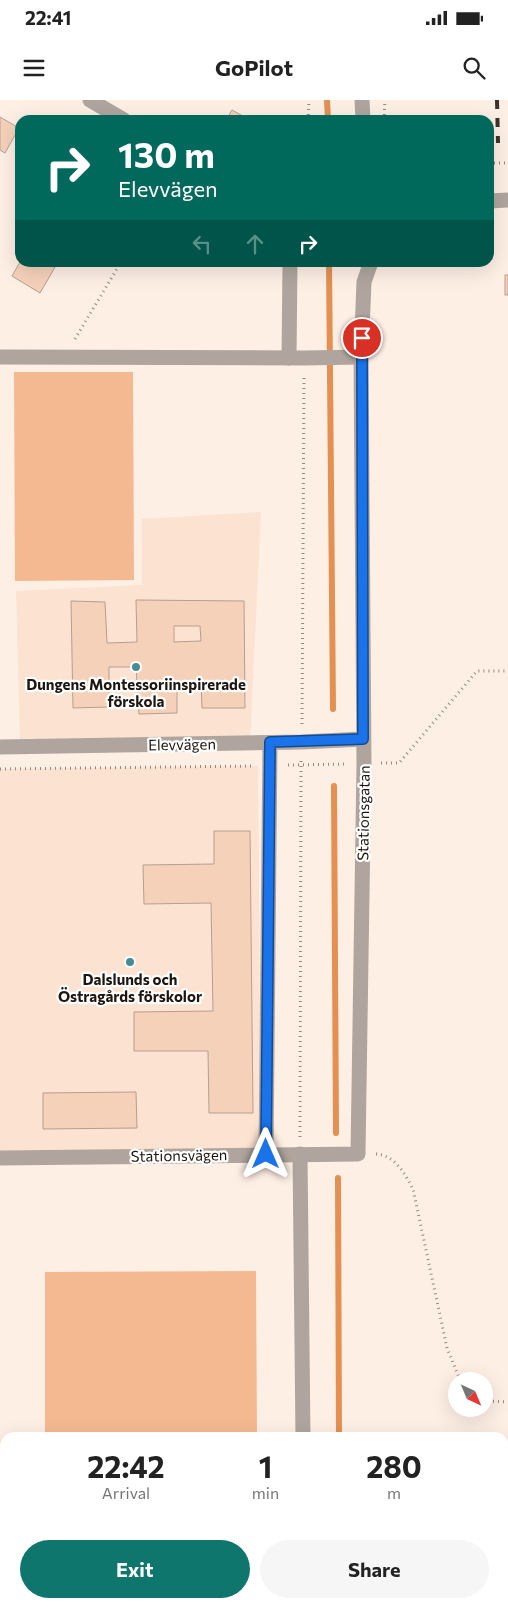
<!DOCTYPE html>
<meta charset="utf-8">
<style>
body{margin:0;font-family:Commissioner,sans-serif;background:#f6f6f6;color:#222;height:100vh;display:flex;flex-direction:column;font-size:19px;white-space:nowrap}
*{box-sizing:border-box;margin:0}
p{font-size:16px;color:#767676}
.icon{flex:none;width:28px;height:28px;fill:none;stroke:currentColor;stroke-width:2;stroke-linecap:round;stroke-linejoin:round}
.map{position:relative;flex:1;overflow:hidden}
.details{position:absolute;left:0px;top:1332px;width:509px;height:176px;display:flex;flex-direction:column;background:#fff;border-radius:15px 15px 0 0;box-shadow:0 5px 20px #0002}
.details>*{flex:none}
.hud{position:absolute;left:15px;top:15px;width:479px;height:152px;border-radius:15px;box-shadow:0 5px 20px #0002;background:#00695c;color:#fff;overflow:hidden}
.needle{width:32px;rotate:136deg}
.fabs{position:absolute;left:448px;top:1272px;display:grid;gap:10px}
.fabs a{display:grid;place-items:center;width:45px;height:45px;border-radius:50%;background:#fff;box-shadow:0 5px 20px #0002;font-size:25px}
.pin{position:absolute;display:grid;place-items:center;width:42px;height:42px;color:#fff;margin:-21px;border:2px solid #fff;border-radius:50%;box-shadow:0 1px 5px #0007}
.me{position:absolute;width:55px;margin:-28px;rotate:0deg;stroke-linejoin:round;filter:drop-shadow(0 0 4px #0008)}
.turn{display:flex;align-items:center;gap:18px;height:105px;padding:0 20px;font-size:22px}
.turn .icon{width:65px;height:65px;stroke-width:2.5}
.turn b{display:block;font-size:35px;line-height:42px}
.lanes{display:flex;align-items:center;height:48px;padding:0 20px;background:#0003;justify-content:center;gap:25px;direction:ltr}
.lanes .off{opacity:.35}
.eta{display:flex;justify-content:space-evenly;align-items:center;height:85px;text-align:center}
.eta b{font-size:30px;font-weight:700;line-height:35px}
.primary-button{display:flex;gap:10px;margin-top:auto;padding:10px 20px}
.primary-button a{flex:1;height:58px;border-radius:30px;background:#0f766e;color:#fff;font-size:20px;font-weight:700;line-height:58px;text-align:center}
.primary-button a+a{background:#f6f6f6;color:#222}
.status{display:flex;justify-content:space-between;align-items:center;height:35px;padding:0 25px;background:#fff;direction:ltr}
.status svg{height:14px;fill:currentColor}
header{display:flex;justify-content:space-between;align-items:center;height:65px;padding:0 20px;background:#fff;font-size:22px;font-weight:700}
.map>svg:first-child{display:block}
.built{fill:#fbe2d1}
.green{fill:#f5b991}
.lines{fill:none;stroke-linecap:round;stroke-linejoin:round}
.stream{stroke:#e49053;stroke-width:6}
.building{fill:#f5d1ba;stroke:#b69f90;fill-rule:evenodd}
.path{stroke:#958981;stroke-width:3;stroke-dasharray:1 4;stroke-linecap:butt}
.minor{stroke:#afa59e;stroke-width:15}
.rail{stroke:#3b322b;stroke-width:4;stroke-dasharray:9 9;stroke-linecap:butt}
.route-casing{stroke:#114b97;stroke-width:12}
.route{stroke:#1a73e8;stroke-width:9}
.poi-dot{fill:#458c94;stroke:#fff;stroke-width:2}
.labels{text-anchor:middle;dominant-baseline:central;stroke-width:4.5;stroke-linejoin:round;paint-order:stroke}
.poi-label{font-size:15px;font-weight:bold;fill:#1d150f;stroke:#fff}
.street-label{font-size:15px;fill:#1d150f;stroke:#fff}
</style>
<div class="status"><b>22:41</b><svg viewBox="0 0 49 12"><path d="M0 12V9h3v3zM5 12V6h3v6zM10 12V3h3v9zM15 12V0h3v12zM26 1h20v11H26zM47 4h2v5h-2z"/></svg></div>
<header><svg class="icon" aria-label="menu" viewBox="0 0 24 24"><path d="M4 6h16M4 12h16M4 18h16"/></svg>GoPilot<svg class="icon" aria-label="search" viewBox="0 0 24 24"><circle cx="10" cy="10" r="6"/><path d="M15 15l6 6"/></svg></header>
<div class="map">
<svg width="508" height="1508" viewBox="0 0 508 1508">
<rect width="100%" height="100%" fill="#feefe5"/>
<g class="built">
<polygon points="261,412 250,643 20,646 16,491 142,485 142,419"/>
<polygon points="258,666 261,1054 0,1058 0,669"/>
</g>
<g class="green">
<polygon points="14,272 133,272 134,480 15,481"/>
<polygon points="256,1171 257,1337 45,1337 45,1172"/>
<rect x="46" y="1504" width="212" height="4"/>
</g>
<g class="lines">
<g class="stream">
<polyline points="327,0 328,20"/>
<polyline points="329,162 333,609"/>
<polyline points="334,686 336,1033"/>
<polyline points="338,1078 339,1338"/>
<polyline points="340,1504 340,1508"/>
</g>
</g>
<g class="building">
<polygon points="232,10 250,20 226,20"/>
<polygon points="0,17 19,28 5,53 0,50"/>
<polygon points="20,162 58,162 40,193 12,176"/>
<rect x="505" y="175" width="3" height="20"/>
<path d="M136,500L244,501L245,608H202L201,582L177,583V613L139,614L136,567H109V607L73,608L71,501L105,502L107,543L137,542ZM174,526H200L201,541L174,542Z"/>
<polygon points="214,731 250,731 253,1013 209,1013 208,951 134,951 134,912 213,911 211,803 144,804 143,765 214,764"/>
<polygon points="136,992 137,1028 43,1029 43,993"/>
</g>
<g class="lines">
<g class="path">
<polyline points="308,20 309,0"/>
<polyline points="384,20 385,0"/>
<polyline points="489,63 508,63"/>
<polyline points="491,63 492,83"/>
<polyline points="75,239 121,162"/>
<polyline points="302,624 304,276"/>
<polyline points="381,663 399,663 477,571 508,571"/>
<polyline points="288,665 347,664"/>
<polyline points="0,669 252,666"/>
<polyline points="300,1037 301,661"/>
<path d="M376,1054C395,1055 405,1074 413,1089L447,1248L458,1275L464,1281"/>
<polyline points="484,1298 488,1301 508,1302"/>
</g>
<g class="minor">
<polyline points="90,0 124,20"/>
<polyline points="362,0 363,20"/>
<polyline points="489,101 508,100"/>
<polyline points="0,257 304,258 361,257"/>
<polyline points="289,258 290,162"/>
<polyline points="0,647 302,642 363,639"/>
<polyline points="266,1054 270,643"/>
<polyline points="300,1054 303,1338"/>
<polyline points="0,1058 358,1054 364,664 361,257 364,182 371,162"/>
<polyline points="304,1504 304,1508"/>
</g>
<g class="rail">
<polyline points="497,0 498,43"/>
<polyline points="504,1508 506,1343"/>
</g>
</g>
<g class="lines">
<g class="route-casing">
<polyline id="route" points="266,1054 270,642 363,639 362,238"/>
</g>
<use href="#route" class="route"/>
</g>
<g class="poi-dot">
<circle cx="136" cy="567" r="5"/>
<circle cx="130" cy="862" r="5"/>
</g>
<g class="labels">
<g class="poi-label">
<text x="136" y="584">Dungens Montessoriinspirerade<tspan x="136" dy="17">förskola</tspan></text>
<text x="130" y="879">Dalslunds och<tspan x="130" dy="17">Östragårds förskolor</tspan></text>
</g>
<g class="street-label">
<text transform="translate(182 644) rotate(-1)">Elevvägen</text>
<text transform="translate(363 713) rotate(-89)">Stationsgatan</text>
<text transform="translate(179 1055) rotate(-1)">Stationsvägen</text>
</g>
</g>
</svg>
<div class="fabs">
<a><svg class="needle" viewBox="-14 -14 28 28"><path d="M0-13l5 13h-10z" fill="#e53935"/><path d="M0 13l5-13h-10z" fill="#767676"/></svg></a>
</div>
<div class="pin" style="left:362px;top:238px;background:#d93025"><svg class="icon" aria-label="arrive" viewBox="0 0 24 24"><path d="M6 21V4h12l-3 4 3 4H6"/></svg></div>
<svg class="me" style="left:266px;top:1054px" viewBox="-20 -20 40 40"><path d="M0-17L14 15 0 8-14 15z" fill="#1a73e8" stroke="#fff" stroke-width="4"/></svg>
<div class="hud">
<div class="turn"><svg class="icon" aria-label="right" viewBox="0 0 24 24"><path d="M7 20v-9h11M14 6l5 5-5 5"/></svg><div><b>130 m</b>Elevvägen</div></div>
<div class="lanes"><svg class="icon off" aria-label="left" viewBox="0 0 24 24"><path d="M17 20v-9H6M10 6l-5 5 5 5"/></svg><svg class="icon off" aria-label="ahead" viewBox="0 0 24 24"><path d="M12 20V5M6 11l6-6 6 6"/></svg><svg class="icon" aria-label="right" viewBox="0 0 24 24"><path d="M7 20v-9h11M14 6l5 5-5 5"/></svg></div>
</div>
<section class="details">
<div class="eta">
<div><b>22:42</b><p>Arrival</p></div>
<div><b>1</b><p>min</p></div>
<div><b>280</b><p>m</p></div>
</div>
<div class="primary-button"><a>Exit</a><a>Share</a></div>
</section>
</div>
